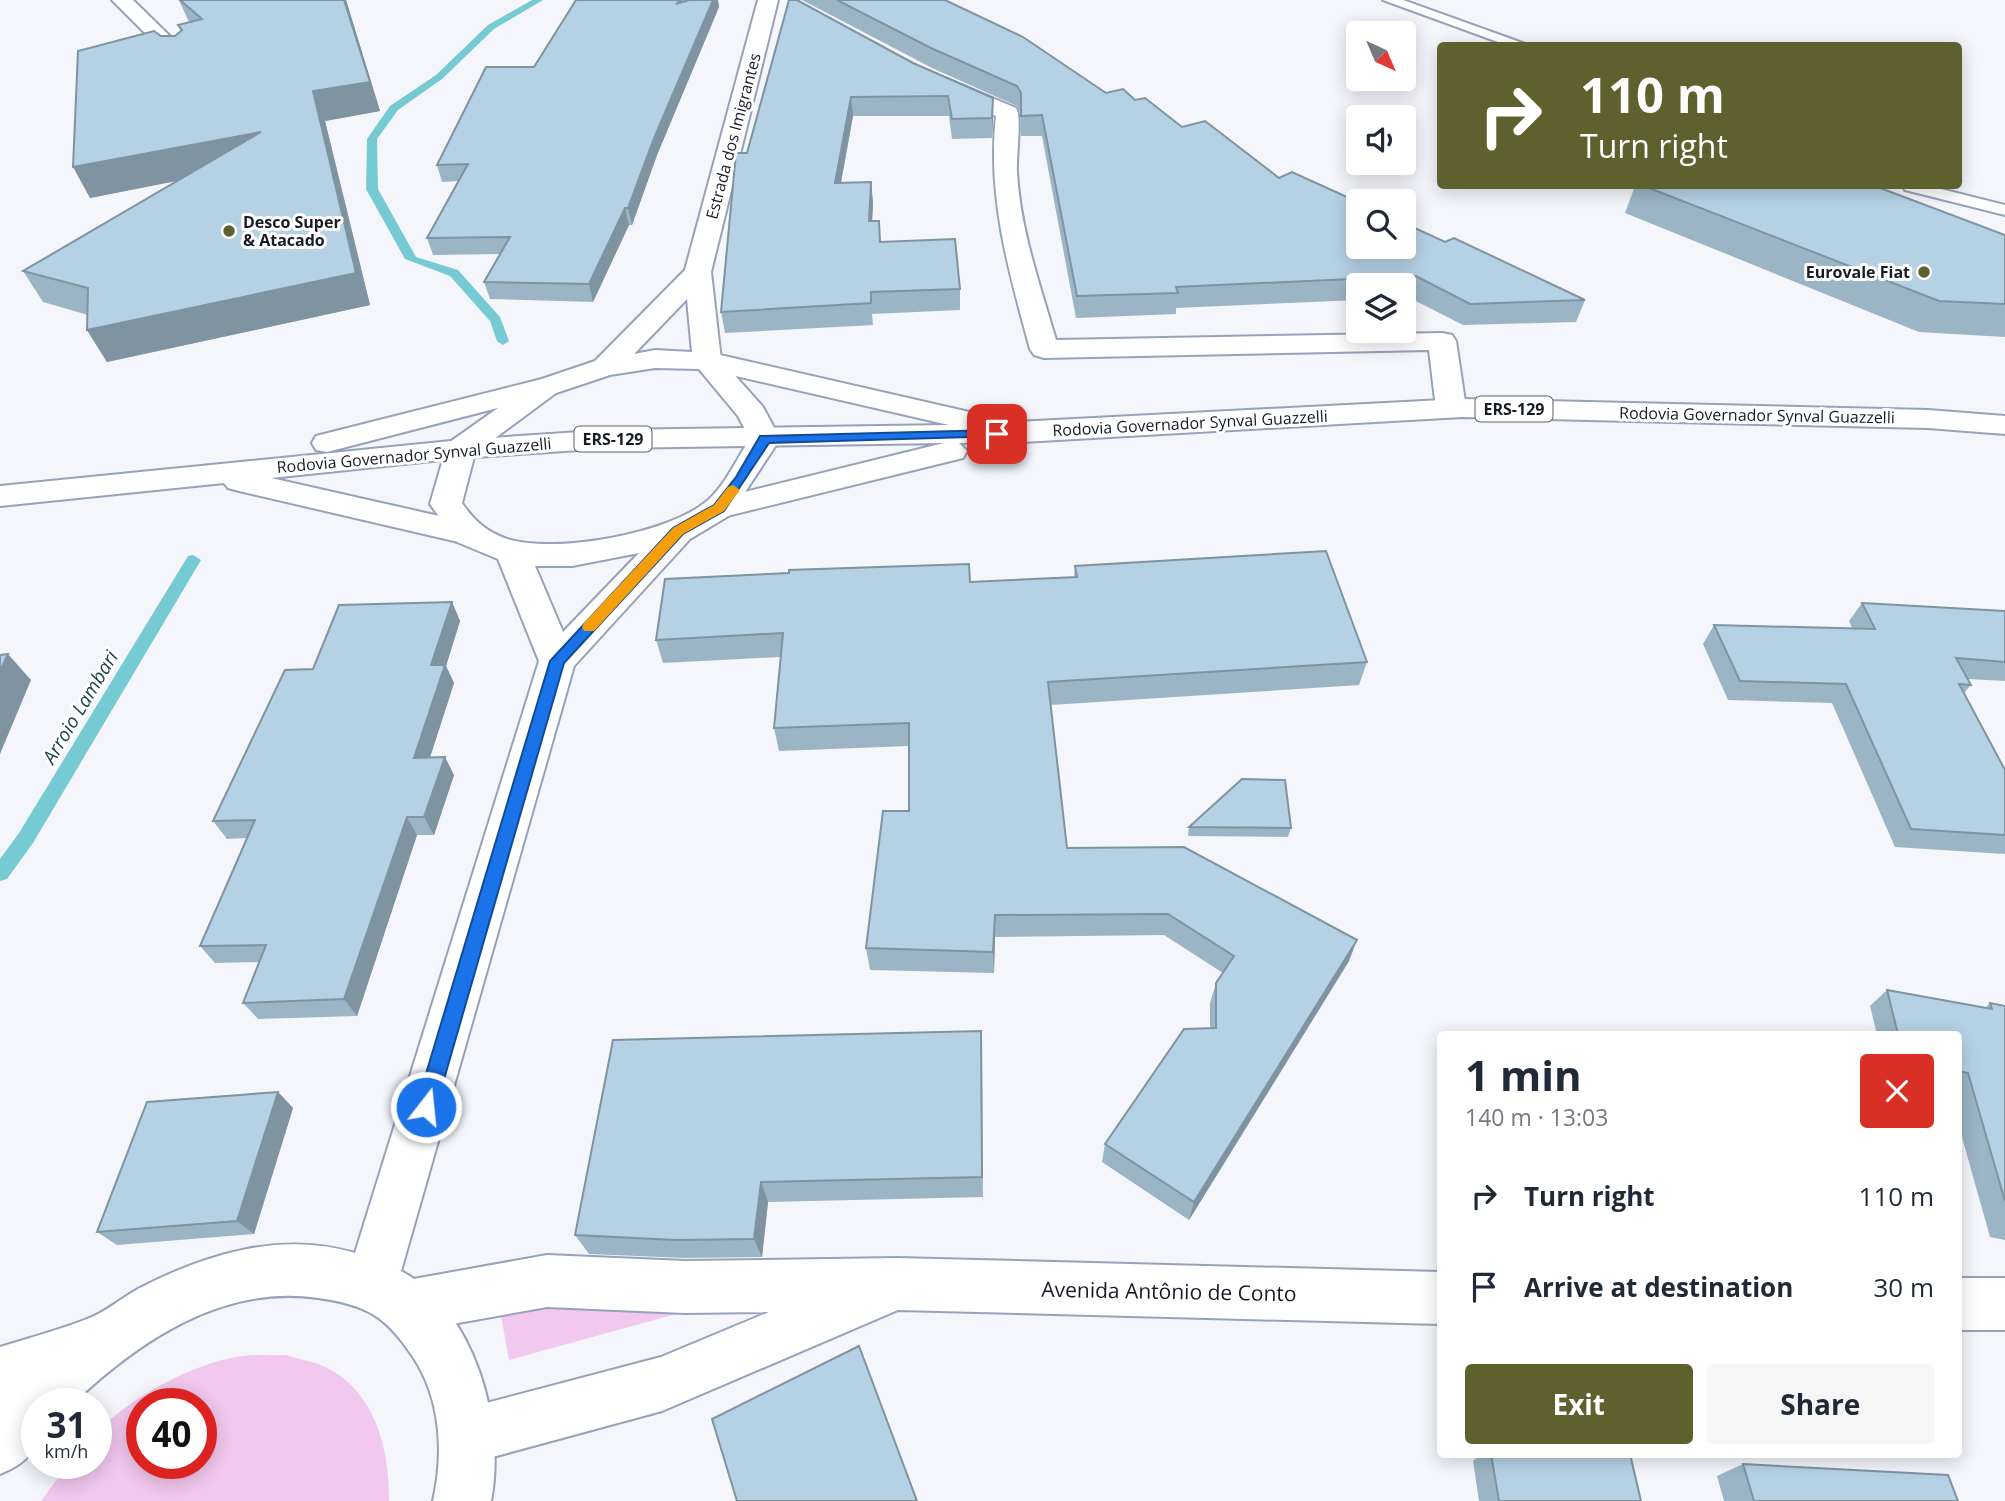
<!DOCTYPE html>
<meta charset="utf-8">
<style>
body{margin:0;font-family:"Open Sans",sans-serif;background:#f6f6f7;color:#1f2937;height:100vh;display:flex;flex-direction:column;font-size:26px;white-space:nowrap}
*{box-sizing:border-box;margin:0}
p{font-size:23px;color:#747a83}
.icon{flex:none;width:38px;height:38px;fill:none;stroke:currentColor;stroke-width:2;stroke-linecap:round;stroke-linejoin:round}
.map{position:relative;flex:1;overflow:hidden}
.sheet{position:absolute;left:1437px;top:1031px;width:525px;height:427px;display:flex;flex-direction:column;background:#fff;border-radius:7px;box-shadow:0 4px 18px #0003}
.sheet>*{flex:none}
.guide{position:absolute;left:1437px;top:42px;width:525px;height:147px;border-radius:7px;box-shadow:0 4px 18px #0003;background:#5e612e;color:#fff;overflow:hidden}
.needle{width:46px;rotate:136deg}
.fabs{position:absolute;left:1346px;top:21px;display:grid;gap:14px}
.fabs a{display:grid;place-items:center;width:70px;height:70px;border-radius:7px;background:#fff;box-shadow:0 4px 18px #0003;font-size:35px}
.speed{position:absolute;left:21px;top:1388px;display:flex;gap:14px;font-size:35px;font-weight:700;text-align:center}
.speed>*{display:grid;place-content:center;width:91px;height:91px;border-radius:50%;background:#fff;box-shadow:0 4px 18px #0003;line-height:1}
.speed small{font-size:18px;font-weight:400}
.speed .limit{border:10px solid #d22;background:#fff;color:#111}
.pin{position:absolute;display:grid;place-items:center;width:60px;height:60px;color:#fff;margin:-30px;border-radius:14px;box-shadow:0 4px 10px #0006}
.me{position:absolute;width:77px;margin:-38px;rotate:16deg;stroke-linejoin:round;filter:drop-shadow(0 0 5px #0008)}
.turn{display:flex;align-items:center;gap:24px;height:147px;padding:0 28px;font-size:32px}
.turn .icon{width:91px;height:91px;stroke-width:2.5}
.turn b{display:block;font-size:49px;line-height:60px}
.round{display:grid;place-items:center;flex:none;width:74px;height:74px;border-radius:7px;background:#f6f6f7}
.overview{display:flex;align-items:center;justify-content:space-between;height:119px;padding:0 28px}
h1{font-size:42px;font-weight:700;line-height:52px}
.action{display:flex;gap:14px;margin-top:auto;padding:14px 28px}
.action a{flex:1;height:80px;border-radius:7px;background:#5e612e;color:#fff;font-size:28px;font-weight:700;line-height:80px;text-align:center}
.action a+a{background:#f6f6f7;color:#1f2937}
ul{padding:0;list-style:none}
li{display:flex;align-items:center;gap:21px;height:91px;padding:0 28px}
li div{flex:1}
li b{display:block;font-size:26px}
li em{font-style:normal}
.map>svg:first-child{display:block}
.green{fill:#f2c8ee;fill-rule:evenodd}
.lines{fill:none;stroke-linecap:round;stroke-linejoin:round}
.stream{fill:#76cad4;fill-rule:evenodd}
.lane-casing{stroke:#96a2bc;stroke-width:4}
.street-casing{stroke:#96a2bc;stroke-width:4}
.secondary-casing{stroke:#96a2bc;stroke-width:4}
.primary-casing{stroke:#96a2bc;stroke-width:4}
.lane{fill:#fff;fill-rule:evenodd}
.street{fill:#fff;fill-rule:evenodd}
.secondary{fill:#fff;fill-rule:evenodd}
.primary{fill:#fff;fill-rule:evenodd}
.wall{fill:#9cb5c5}
.shaded-wall{fill:#7f93a0}
.building{fill:#b5d2e5;stroke:#7f93a0;stroke-width:2}
.route{fill:#1a73e8;stroke:#114b97;stroke-width:2}
.slow{fill:#f59e0b}
.poi-dot{fill:#5e612e;stroke:#fff;stroke-width:2.5}
.labels{text-anchor:middle;dominant-baseline:central;stroke-width:6;stroke-linejoin:round;paint-order:stroke}
.far-street-label{font-size:16px;fill:#171b25;stroke:#fff}
.far-poi-label{font-size:16px;font-weight:bold;fill:#171b25;stroke:#fff;text-anchor:start}
.shield{fill:#fff;stroke:#5d5f66;stroke-width:2}
.shield-label{font-size:16px;font-weight:bold;fill:#171b25}
.water-label{font-size:19px;font-style:italic;fill:#194246;stroke:#fff}
.near-street-label{font-size:21px;fill:#171b25;stroke:#fff}
</style>
<div class="map">
<svg width="2005" height="1501" viewBox="0 0 2005 1501">
<rect width="100%" height="100%" fill="#f4f6fc"/>
<g class="green">
<polygon points="716,1303 509,1360 500,1310"/>
<path d="M286,1355C298,1359 312,1361 323,1366C375,1389 390,1450 389,1501H41L69,1463H96V1433C129,1398 194,1362 243,1356C257,1354 272,1356 286,1355ZM142,1404H201V1463H142Z"/>
</g>
<g class="lines">
<g class="stream">
<polygon points="532,0 543,0 494,29 442,79 398,110 377,139 378,189 416,257 458,270 500,317 509,341 503,345 497,341 490,321 450,276 405,259 366,189 367,139 390,106 436,75 488,25"/>
<polygon points="193,555 201,560 33,843 7,879 0,881 0,859 19,833 188,556"/>
</g>
<g class="lane-casing">
<g id="lane">
<polygon points="1383,0 1403,0 1531,46 1509,46"/>
<polygon points="1903,186 1929,186 2005,205 2005,215 1905,190"/>
</g>
</g>
<g class="street-casing">
<g id="street">
<polygon points="112,0 133,0 188,54 192,58 188,62 174,62"/>
<path d="M945,78L1016,108C1022,117 1016,158 1017,172C1020,229 1040,285 1056,340L1442,333L1452,335L1456,341L1466,408L1462,414L1451,417L1440,414L1436,408L1429,350L1044,358L1034,355L1030,349C1009,272 987,197 996,116L937,89L934,84L937,79Z"/>
<polygon points="547,1255 685,1261 897,1258 1440,1272 1440,1324 898,1310 662,1411 467,1464 447,1456 439,1436 447,1416 467,1408 661,1357 769,1312 685,1313 547,1307 408,1332 389,1325 382,1306 389,1287 408,1280"/>
<rect x="1958" y="1278" width="47" height="52"/>
</g>
</g>
<g class="secondary-casing">
<path id="secondary" d="M758,0H778L711,272L721,360L763,407L780,439L730,515L690,539L574,666L401,1271C475,1310 506,1424 491,1501H433C444,1453 441,1399 413,1357C386,1316 367,1305 318,1298C222,1284 139,1341 72,1404H37C37,1442 40,1458 0,1474V1347C29,1338 59,1330 87,1319C105,1313 121,1298 138,1289C205,1254 280,1231 355,1253L539,661L498,559L457,542L430,504L446,449L450,442L536,381L595,361L685,270ZM687,299L692,352L655,350L634,354ZM655,368L699,369L738,416L750,439C737,458 725,486 707,501C668,534 556,554 507,539C487,532 474,521 462,503L475,453L556,393L610,375ZM639,553L563,632L535,566H572Z"/>
</g>
<g class="primary-casing">
<g id="primary">
<polygon points="707,352 978,414 982,420 979,424 1462,399 1928,410 2005,416 2005,434 1928,428 1462,417 1023,442 959,443 967,451 963,458 719,518 708,515 703,508 708,501 944,443 610,448 461,458 271,478 479,525 484,533 479,541 467,544 239,491 228,488 224,483 0,506 0,486 461,440 610,430 949,425 697,367 693,361 697,355"/>
<polygon points="546,378 556,381 561,387 556,393 327,452 316,450 312,443 316,436"/>
</g>
</g>
<use href="#lane" class="lane"/>
<use href="#street" class="street"/>
<use href="#secondary" class="secondary"/>
<use href="#primary" class="primary"/>
</g>
<g class="wall">
<polygon points="179,0 346,0 380,111 325,121 370,305 107,362 87,330 88,315 43,302 23,271 178,180 90,198 161,36 175,36 181,31 178,25 189,22"/>
<polygon points="576,0 718,0 719,7 657,155 632,225 629,225 593,302 490,299 484,282 500,254 433,255 427,238 458,181 442,182 437,165 534,67"/>
<polygon points="789,0 993,118 992,138 952,139 949,116 853,116 841,183 871,182 873,203 872,221 880,242 960,289 960,310 872,314 873,325 725,333 721,312 747,153"/>
<polygon points="802,0 945,0 1106,93 1135,100 1182,127 1279,178 1445,242 1585,300 1576,322 1463,325 1410,298 1404,298 1404,285 1358,285 1358,300 1176,308 1176,314 1076,318 1042,136 1021,136 1020,112 1017,106 932,68"/>
<polygon points="1635,186 1875,186 2005,235 2005,337 1919,332 1625,213"/>
<polygon points="1075,566 1367,662 1359,685 1051,705 1067,848 1349,961 1189,1220 1102,1162 1105,1144 1210,1028 1210,1003 1216,983 1223,973 1164,935 995,937 994,973 870,970 866,948 909,811 909,746 779,751 774,728 781,657 663,663 656,640 970,582 1074,577"/>
<polygon points="452,602 460,621 446,666 454,683 430,757 454,775 434,835 417,835 357,1016 258,1019 243,1003 260,962 215,963 200,946 247,838 227,839 213,821 313,669"/>
<polygon points="1862,603 2005,611 2005,681 1968,679 1971,685 1964,693 2005,770 2005,854 1895,847 1832,703 1728,700 1703,644 1714,625 1852,628 1849,621"/>
<polygon points="1189,827 1291,828 1288,837 1188,836"/>
<polygon points="1887,990 1985,1008 1990,1003 2005,1006 2005,1240 1990,1237 1958,1123 1958,1034 1877,1034 1870,1006"/>
<polygon points="982,1054 983,1197 768,1202 762,1257 685,1258 589,1254 575,1235"/>
<polygon points="278,1092 293,1108 254,1234 117,1245 97,1232"/>
<polygon points="1481,1454 1630,1454 1641,1501 1479,1501 1473,1461"/>
<polygon points="1743,1464 1958,1501 1724,1501 1717,1476"/>
</g>
<g class="shaded-wall">
<polygon points="344,0 346,0 380,111 325,121 370,305 107,362 87,330 313,91"/>
<polygon points="713,0 718,0 719,7 657,155 632,225 628,208 654,138"/>
<polygon points="851,97 853,116 837,203 835,183"/>
<polygon points="993,98 993,118 992,138 992,118"/>
<polygon points="261,132 274,162 90,198 73,167"/>
<polygon points="871,182 873,203 871,242 869,221"/>
<polygon points="625,208 629,225 593,302 589,284"/>
<polygon points="452,602 460,621 446,666 454,683 424,776 414,758 431,665"/>
<polygon points="8,654 31,680 0,754 0,671"/>
<polygon points="445,757 454,775 434,835 424,817"/>
<polygon points="407,817 417,835 357,1016 344,999"/>
<polygon points="995,915 995,937 994,973 993,952"/>
<polygon points="1357,940 1349,961 1189,1220 1194,1202"/>
<polygon points="278,1092 293,1108 254,1234 237,1221"/>
<polygon points="761,1182 768,1202 762,1257 754,1239"/>
</g>
<g class="building">
<polygon points="180,0 344,0 370,82 313,91 356,273 87,330 88,288 23,271 261,132 73,167 78,51 154,31 161,36 175,36 182,30 178,25 202,19"/>
<polygon points="576,0 681,0 676,4 689,0 713,0 654,138 628,208 625,208 589,284 484,282 510,237 427,238 468,164 437,165 486,67 534,67"/>
<polygon points="789,0 797,0 913,63 993,98 992,118 952,119 948,96 851,97 835,183 871,182 869,221 879,221 880,242 955,239 960,289 871,292 871,303 721,312 736,153 747,153"/>
<polygon points="837,0 945,0 1023,37 1106,93 1123,89 1135,100 1145,98 1182,127 1205,121 1279,178 1292,172 1358,202 1358,247 1404,247 1404,223 1445,242 1454,238 1585,300 1470,304 1416,276 1176,287 1178,293 1077,296 1042,115 1021,116 1021,93 1017,86 931,48"/>
<polygon points="1644,186 1875,186 2005,235 2005,304 1939,301"/>
<polygon points="1326,551 1367,662 1048,682 1067,848 1184,847 1357,940 1194,1202 1105,1144 1184,1029 1216,1028 1216,983 1234,956 1168,914 995,915 993,952 866,948 883,811 909,811 909,723 774,728 783,633 656,640 665,579 789,573 789,570 969,564 970,582 1077,577 1075,566"/>
<polygon points="452,602 431,665 445,665 414,758 445,757 424,817 407,817 344,999 243,1003 266,945 200,946 255,820 213,821 285,670 313,669 339,605"/>
<polygon points="1862,603 2005,611 2005,662 1956,658 1971,685 1959,684 2005,770 2005,835 1911,829 1846,684 1740,681 1714,625 1875,629"/>
<polygon points="8,654 0,671 0,655"/>
<polygon points="1242,779 1285,780 1291,828 1189,827"/>
<polygon points="1887,990 1992,1009 1990,1003 2005,1006 2005,1201 1968,1073 1958,1071 1958,1034 1898,1034"/>
<polygon points="981,1031 982,1177 761,1182 754,1239 675,1240 575,1235 613,1040"/>
<polygon points="278,1092 237,1221 97,1232 147,1102"/>
<polygon points="859,1346 917,1501 737,1501 712,1419"/>
<polygon points="1491,1454 1630,1454 1641,1501 1499,1501"/>
<polygon points="1743,1464 1948,1475 1958,1501 1754,1501"/>
</g>
<polygon class="route" points="997,430 1002,431 1002,436 769,443 724,511 683,534 564,663 436,1107 433,1114 426,1117 419,1114 416,1107 550,661 673,528 714,505 736,477 760,436"/>
<polygon class="slow" points="733,485 740,490 724,511 683,534 594,631 584,631 582,627 584,623 673,528 714,505 728,487"/>
<g class="poi-dot">
<circle cx="229" cy="231" r="7"/>
<circle cx="1924" cy="272" r="7"/>
</g>
<g class="labels">
<g class="far-street-label">
<text transform="translate(733 136) rotate(-75)">Estrada dos Imigrantes</text>
<text transform="translate(1757 415) rotate(1)">Rodovia Governador Synval Guazzelli</text>
<text transform="translate(1190 423) rotate(-3)">Rodovia Governador Synval Guazzelli</text>
<text transform="translate(414 455) rotate(-5)">Rodovia Governador Synval Guazzelli</text>
</g>
<g class="far-poi-label">
<text x="243" y="222">Desco Super<tspan x="243" dy="18">&amp; Atacado</tspan></text>
<text x="1910" y="272" text-anchor="end">Eurovale Fiat</text>
</g>
<g class="shield">
<rect x="1475.5" y="396.5" width="77" height="25" rx="5"/>
<rect x="574.5" y="426.5" width="77" height="25" rx="5"/>
</g>
<g class="shield-label">
<text x="1514" y="409">ERS-129</text>
<text x="613" y="439">ERS-129</text>
</g>
<g class="water-label">
<text transform="translate(80 707) rotate(-59)">Arroio Lambari</text>
</g>
<g class="near-street-label">
<text transform="translate(1169 1291) rotate(1)">Avenida Antônio de Conto</text>
</g>
</g>
</svg>
<div class="fabs">
<a><svg class="needle" viewBox="-14 -14 28 28"><path d="M0-13l5 13h-10z" fill="#e53935"/><path d="M0 13l5-13h-10z" fill="#747a83"/></svg></a>
<a><svg class="icon" aria-label="sound" viewBox="0 0 24 24"><path d="M4 9h4l5-4v14l-5-4H4zM17 9q2 3 0 6"/></svg></a>
<a><svg class="icon" aria-label="search" viewBox="0 0 24 24"><circle cx="10" cy="10" r="6"/><path d="M15 15l6 6"/></svg></a>
<a><svg class="icon" aria-label="layers" viewBox="0 0 24 24"><path d="M12 4l9 5-9 5-9-5zM3 14l9 5 9-5"/></svg></a>
</div>
<div class="speed"><div>31<small>km/h</small></div><div class="limit">40</div></div>
<div class="pin" style="left:997px;top:434px;background:#d93025"><svg class="icon" aria-label="arrive" viewBox="0 0 24 24"><path d="M6 21V4h12l-3 4 3 4H6"/></svg></div>
<svg class="me" style="left:426px;top:1107px" viewBox="-20 -20 40 40"><circle r="17" fill="#1a73e8" stroke="#fff" stroke-width="3"/><path d="M0-11L8 9 0 5-8 9z" fill="#fff"/></svg>
<div class="guide">
<div class="turn"><svg class="icon" aria-label="right" viewBox="0 0 24 24"><path d="M7 20v-9h11M14 6l5 5-5 5"/></svg><div><b>110 m</b>Turn right</div></div>
</div>
<section class="sheet">
<div class="overview"><div><h1>1 min</h1><p>140 m · 13:03</p></div><a class="round" style="background:#d93025;color:#fff"><svg class="icon" aria-label="close" viewBox="0 0 24 24"><path d="M6 6l12 12M18 6L6 18"/></svg></a></div>
<ul>
<li><svg class="icon" aria-label="right" viewBox="0 0 24 24"><path d="M7 20v-9h11M14 6l5 5-5 5"/></svg><div><b>Turn right</b></div><em>110 m</em></li>
<li><svg class="icon" aria-label="arrive" viewBox="0 0 24 24"><path d="M6 21V4h12l-3 4 3 4H6"/></svg><div><b>Arrive at destination</b></div><em>30 m</em></li>
</ul>
<div class="action"><a>Exit</a><a>Share</a></div>
</section>
</div>
